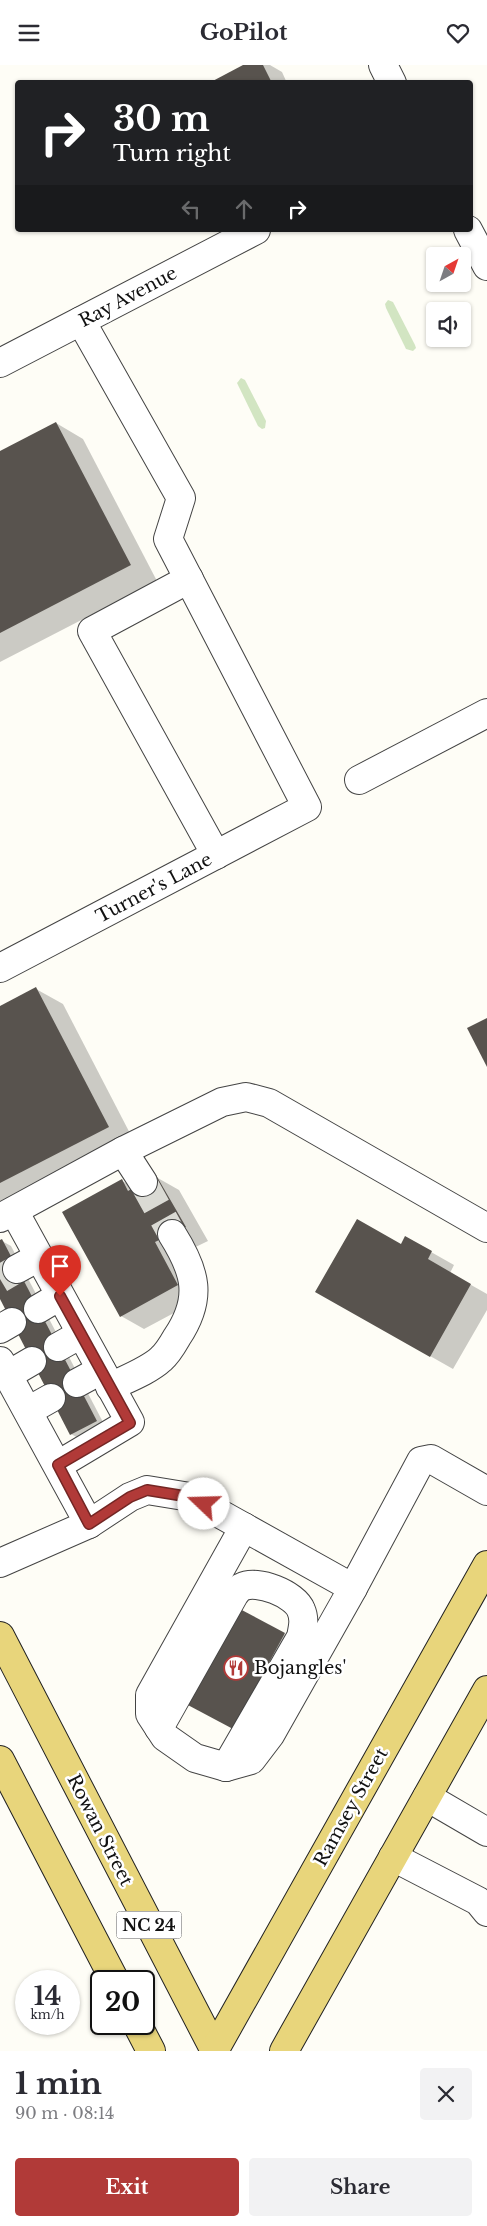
<!DOCTYPE html>
<meta charset="utf-8">
<style>
body{margin:0;font-family:"Libre Baskerville",serif;background:#f2f2f3;color:#2b2b33;height:100vh;display:flex;flex-direction:column;font-size:19px;white-space:nowrap}
*{box-sizing:border-box;margin:0}
p{font-size:16px;color:#7c7c81}
.icon{flex:none;width:28px;height:28px;fill:none;stroke:currentColor;stroke-width:2;stroke-linecap:round;stroke-linejoin:round}
.map{position:relative;height:1986px;overflow:hidden}
.side{display:flex;flex-direction:column;background:#fff;flex:1}
.side>*{flex:none}
.top-card{position:absolute;left:15px;top:15px;width:458px;height:152px;border-radius:5px;box-shadow:0 1px 4px #0004;background:#202124;color:#fff;overflow:hidden}
.needle{width:32px;rotate:40deg}
.controls{position:absolute;left:426px;top:182px;display:grid;gap:10px}
.controls a{display:grid;place-items:center;width:45px;height:45px;border-radius:5px;background:#fff;box-shadow:0 1px 4px #0004;font-size:25px}
.speed{position:absolute;left:15px;top:1905px;display:flex;gap:10px;font-size:25px;font-weight:700;text-align:center}
.speed>*{display:grid;place-content:center;width:65px;height:65px;border-radius:50%;background:#fff;box-shadow:0 1px 4px #0004;line-height:1}
.speed small{font-size:12px;font-weight:400}
.speed .limit{border:2px solid #111;border-radius:8px;background:#fff;color:#111}
.pin{position:absolute;display:grid;place-items:center;width:42px;height:42px;color:#fff;margin:-51px -21px;border-radius:50% 50% 50% 0;rotate:-45deg;box-shadow:0 0 5px #0007}
.pin .icon{rotate:45deg}
.me{position:absolute;width:55px;margin:-28px;rotate:291deg;stroke-linejoin:round;filter:drop-shadow(0 0 4px #0008)}
.turn{display:flex;align-items:center;gap:18px;height:105px;padding:0 15px;font-size:22px}
.turn .icon{width:65px;height:65px;stroke-width:2.5}
.turn b{display:block;font-size:35px;line-height:42px}
.lanes{display:flex;align-items:center;height:48px;padding:0 15px;background:#0003;justify-content:center;gap:25px;direction:ltr}
.lanes .off{opacity:.35}
.round{display:grid;place-items:center;flex:none;width:52px;height:52px;border-radius:5px;background:#f2f2f3}
.summary{display:flex;align-items:center;justify-content:space-between;height:85px;padding:0 15px}
h1{font-size:30px;font-weight:800;line-height:38px}
.primary-button{display:flex;gap:10px;margin-top:auto;padding:10px 15px}
.primary-button a{flex:1;height:58px;border-radius:5px;background:#b13a38;color:#fff;font-size:20px;font-weight:800;line-height:58px;text-align:center}
.primary-button a+a{background:#f2f2f3;color:#2b2b33}
header{display:flex;justify-content:space-between;align-items:center;height:65px;padding:0 15px;background:#fff;font-size:22px;font-weight:800}
.map>svg:first-child{display:block}
.green{fill:#d2e5c2}
.shadow{fill:#0003}
.building{fill:#58534e}
.lines{fill:none;stroke-linecap:round;stroke-linejoin:round}
.minor-tunnel{stroke:#dadad4;stroke-width:28;stroke-dasharray:28 14;stroke-linecap:butt}
.minor-casing{stroke:#444;stroke-width:30}
.major-casing{stroke:#222;stroke-width:30}
.minor{stroke:#fff;stroke-width:28}
.major{stroke:#e8d57b;stroke-width:28}
.route-casing{stroke:#732624;stroke-width:12}
.route{stroke:#b13a38;stroke-width:9}
.labels{text-anchor:middle;dominant-baseline:central;stroke-width:5;stroke-linejoin:round;paint-order:stroke}
.shield{fill:#fff;stroke:#585858;stroke-width:1}
.shield-label{font-size:16px;font-weight:bold;fill:#111}
.street-label{font-size:18px;fill:#111;stroke:#fff}
.poi-label{font-size:18px;fill:#111;stroke:#fff;text-anchor:start}
</style>
<header><svg class="icon" aria-label="menu" viewBox="0 0 24 24"><path d="M4 6h16M4 12h16M4 18h16"/></svg>GoPilot<svg class="icon" aria-label="heart" viewBox="0 0 24 24"><path d="M12 20l-8-8c-3-5 5-10 8-4 3-6 11-1 8 4z"/></svg></header>
<div class="map">
<svg width="487" height="1986" viewBox="0 0 487 1986">
<rect width="100%" height="100%" fill="#fefdf6"/>
<g class="green">
<polygon points="388,235 393,237 415,280 416,283 413,286 406,284 386,243 385,239"/>
<polygon points="241,313 245,315 266,356 265,363 262,364 258,361 237,318"/>
</g>
<g class="shadow">
<polygon points="246,0 270,0 282,7 287,18 211,18"/>
<polygon points="56,358 83,374 157,516 0,597 0,387"/>
<polygon points="36,924 63,939 135,1078 0,1147 0,942"/>
<polygon points="156,1112 179,1125 208,1176 177,1191 200,1234 144,1264 121,1251 122,1116 135,1123"/>
<polygon points="2,1176 11,1181 105,1361 80,1374 71,1369 0,1232 0,1177"/>
<polygon points="401,1180 431,1187 454,1200 450,1208 487,1229 487,1245 453,1304 317,1227"/>
<polygon points="284,1569 307,1582 257,1676 211,1651"/>
</g>
<g class="building">
<polygon points="243,0 263,0 272,18 209,18"/>
<polygon points="56,357 131,500 0,568 0,386"/>
<polygon points="36,922 109,1062 0,1118 0,941"/>
<polygon points="487,953 487,1002 467,963"/>
<polygon points="156,1110 186,1162 155,1177 178,1220 120,1252 62,1147 122,1114 128,1126"/>
<polygon points="357,1154 401,1179 405,1171 432,1186 428,1194 471,1219 430,1292 315,1227"/>
<polygon points="2,1174 97,1356 70,1370 0,1234 0,1175"/>
<polygon points="238,1543 285,1568 233,1664 186,1639"/>
</g>
<g class="lines">
<g class="minor-tunnel">
<polyline points="143,1117 172,1169"/>
<polyline points="0,1214 17,1204"/>
</g>
<g class="minor-casing">
<g id="minor">
<polyline points="383,0 392,18"/>
<polyline points="468,165 487,201"/>
<polyline points="0,298 256,165"/>
<polyline points="189,514 92,566 216,790"/>
<polyline points="359,715 487,648"/>
<polyline points="0,903 307,742 168,474 181,433 81,256"/>
<polyline points="123,1086 143,1117"/>
<polyline points="14,1146 130,1357 58,1400"/>
<polyline points="0,1153 123,1086 222,1037 246,1032 269,1038 487,1163"/>
<polyline points="17,1204 39,1192"/>
<polyline points="38,1244 60,1231"/>
<polyline points="0,1264 12,1257"/>
<polyline points="58,1282 81,1269"/>
<polyline points="0,1296 89,1459 0,1498"/>
<polyline points="8,1310 32,1296"/>
<polyline points="77,1318 101,1305"/>
<path d="M110,1322C126,1314 148,1306 161,1294C168,1288 173,1279 177,1272C203,1233 196,1207 172,1169"/>
<polyline points="28,1346 51,1333"/>
<polyline points="89,1459 130,1432 147,1425 190,1432 353,1523 421,1396 431,1394 487,1426"/>
<polyline points="244,1462 150,1630 150,1649 165,1672 195,1693 226,1702 251,1695 270,1670 353,1523"/>
<path d="M159,1663L234,1530C236,1527 239,1523 242,1522C257,1514 295,1529 301,1545C305,1554 303,1562 301,1572L226,1702"/>
<polyline points="427,1732 487,1767"/>
<polyline points="393,1792 478,1836 487,1847"/>
</g>
</g>
<g class="major-casing">
<g id="major">
<polyline points="0,1571 215,1986"/>
<polyline points="0,1695 115,1916"/>
<polyline points="137,1959 151,1986"/>
<polyline points="214,1986 487,1500"/>
<polyline points="284,1986 487,1625"/>
</g>
</g>
<use href="#minor" class="minor"/>
<use href="#major" class="major"/>
</g>
<g class="lines">
<g class="route-casing">
<polyline id="route" points="60,1231 130,1358 58,1400 89,1459 130,1432 147,1425 190,1432 204,1439"/>
</g>
<use href="#route" class="route"/>
</g>
<defs>
<g id="restaurant-ring" transform="scale(1.25)"><circle r="9.5" fill="#fff" stroke="#b13a38" stroke-width="1.5"/><path d="M-5-6h1v4h1v-4h1v4h1v-4h1v5L-1.5 .5V6h-2V.5L-5-1ZM5-6V6H3V1.5H1.5Q1.5-4 5-6Z" fill="#b13a38"/></g>
</defs>
<g fill-rule="evenodd">
<use href="#restaurant-ring" x="236" y="1603"/>
</g>
<g class="labels">
<rect class="shield" x="116.5" y="1846.5" width="65" height="27" rx="4"/>
<g class="shield-label">
<text x="149" y="1860">NC 24</text>
</g>
<g class="street-label">
<text transform="translate(128 232) rotate(-28)">Ray Avenue</text>
<text transform="translate(154 823) rotate(-28)">Turner's Lane</text>
<text transform="translate(351 1742) rotate(-61)">Ramsey Street</text>
<text transform="translate(100 1765) rotate(63)">Rowan Street</text>
</g>
<g class="poi-label">
<text x="254" y="1603">Bojangles'</text>
</g>
</g>
</svg>
<div class="controls">
<a><svg class="needle" viewBox="-14 -14 28 28"><path d="M0-13l5 13h-10z" fill="#e53935"/><path d="M0 13l5-13h-10z" fill="#7c7c81"/></svg></a>
<a><svg class="icon" aria-label="sound" viewBox="0 0 24 24"><path d="M4 9h4l5-4v14l-5-4H4zM17 9q2 3 0 6"/></svg></a>
</div>
<div class="speed"><div>14<small>km/h</small></div><div class="limit">20</div></div>
<div class="pin" style="left:60px;top:1231px;background:#d93025"><svg class="icon" aria-label="arrive" viewBox="0 0 24 24"><path d="M6 21V4h12l-3 4 3 4H6"/></svg></div>
<svg class="me" style="left:204px;top:1439px" viewBox="-20 -20 40 40"><circle r="19" fill="#fff"/><path d="M0-13L10 11 0 6-10 11z" fill="#b13a38"/></svg>
<div class="top-card">
<div class="turn"><svg class="icon" aria-label="right" viewBox="0 0 24 24"><path d="M7 20v-9h11M14 6l5 5-5 5"/></svg><div><b>30 m</b>Turn right</div></div>
<div class="lanes"><svg class="icon off" aria-label="left" viewBox="0 0 24 24"><path d="M17 20v-9H6M10 6l-5 5 5 5"/></svg><svg class="icon off" aria-label="ahead" viewBox="0 0 24 24"><path d="M12 20V5M6 11l6-6 6 6"/></svg><svg class="icon" aria-label="right" viewBox="0 0 24 24"><path d="M7 20v-9h11M14 6l5 5-5 5"/></svg></div>
</div>
</div>
<section class="side">
<div class="summary"><div><h1>1 min</h1><p>90 m · 08:14</p></div><a class="round"><svg class="icon" aria-label="close" viewBox="0 0 24 24"><path d="M6 6l12 12M18 6L6 18"/></svg></a></div>
<div class="primary-button"><a>Exit</a><a>Share</a></div>
</section>
